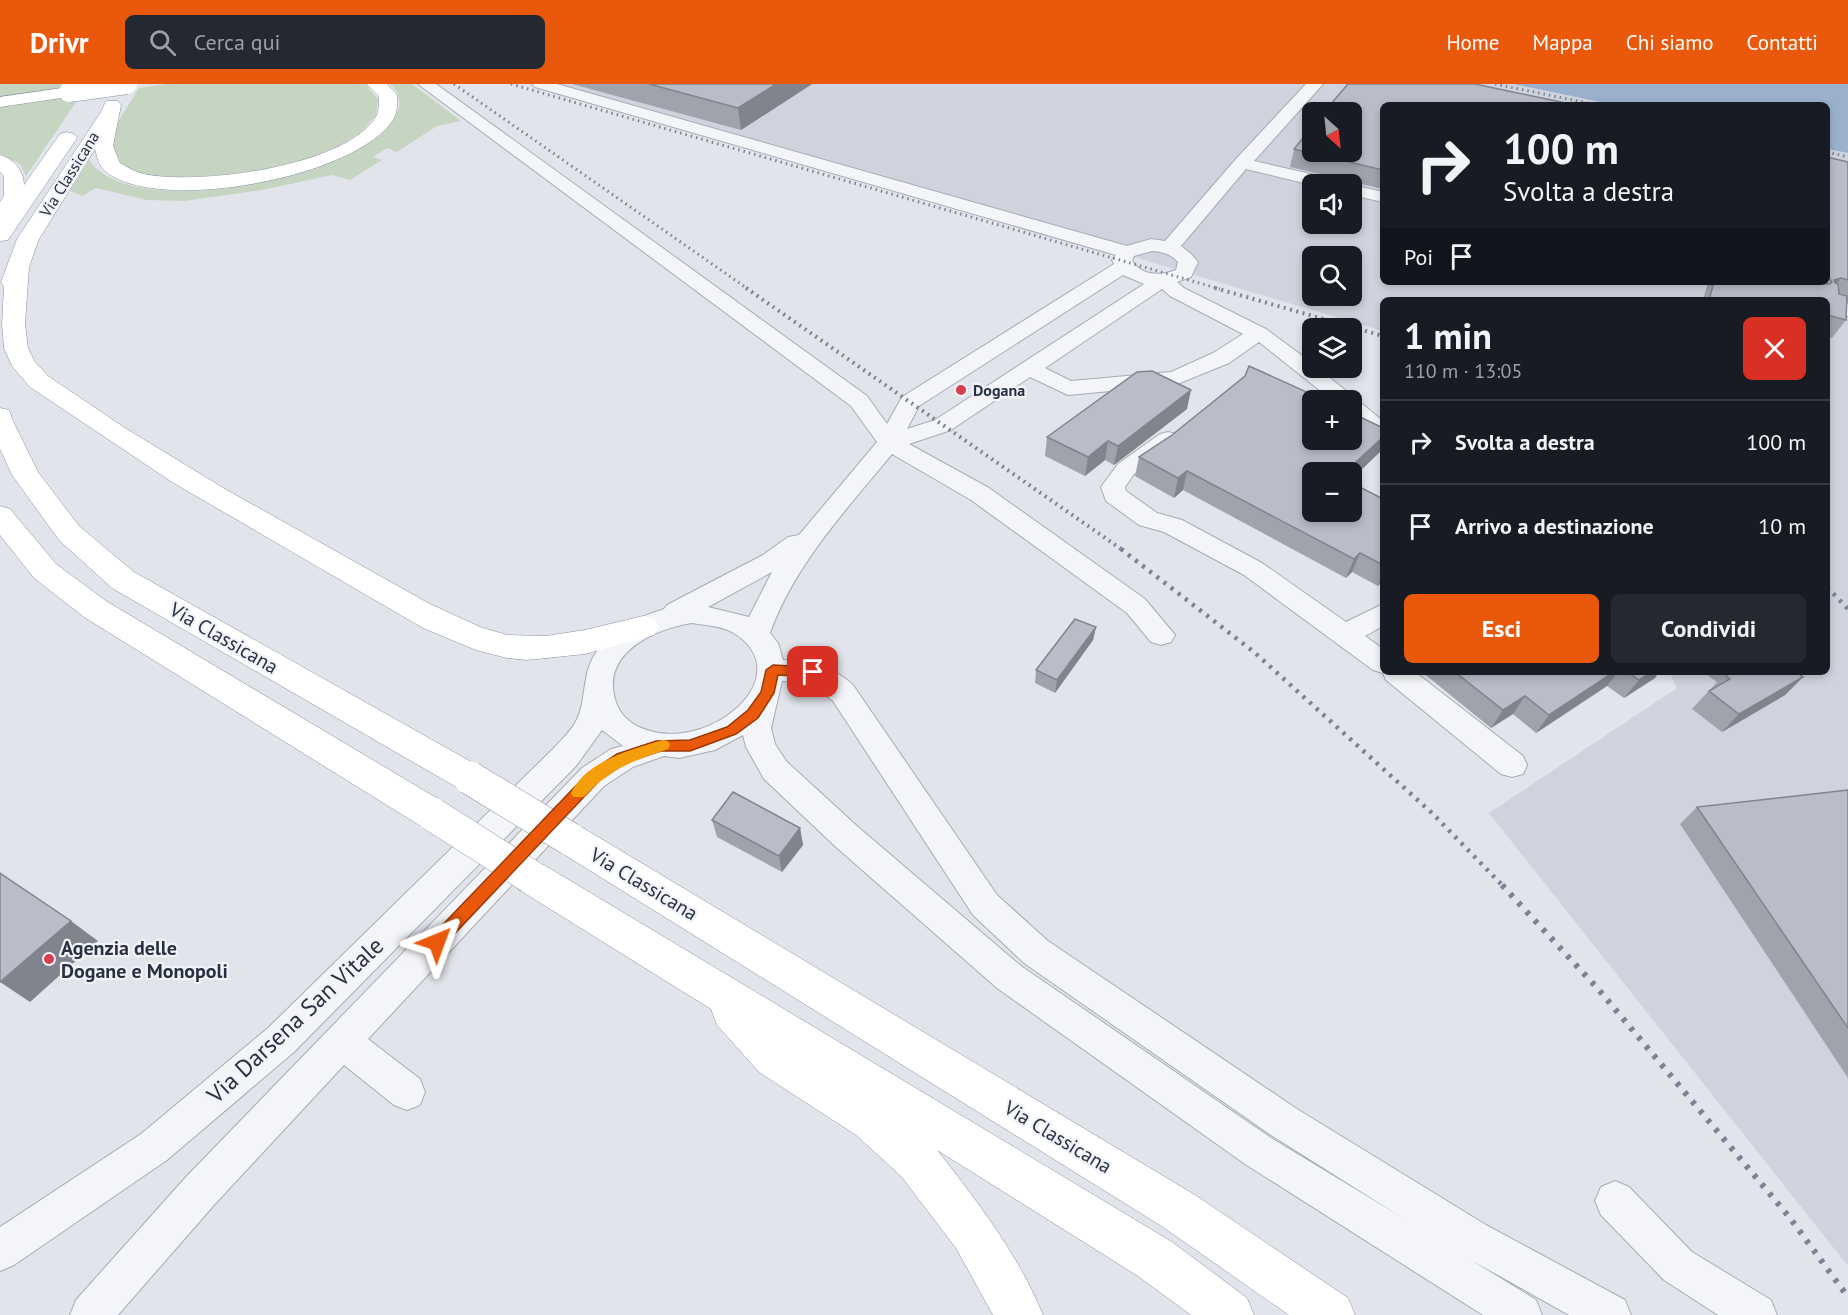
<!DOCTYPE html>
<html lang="it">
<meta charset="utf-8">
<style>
body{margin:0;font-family:"PT Sans",sans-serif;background:#242831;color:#f1f3f6;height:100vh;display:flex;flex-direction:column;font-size:22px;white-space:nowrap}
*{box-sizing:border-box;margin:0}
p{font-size:20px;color:#9ea1a6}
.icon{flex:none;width:33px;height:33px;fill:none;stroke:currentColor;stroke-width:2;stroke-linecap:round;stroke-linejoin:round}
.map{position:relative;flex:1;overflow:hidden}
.details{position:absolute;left:1380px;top:213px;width:450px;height:378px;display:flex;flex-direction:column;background:#171b24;border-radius:9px;box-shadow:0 3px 9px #0003}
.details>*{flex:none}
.banner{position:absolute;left:1380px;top:18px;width:450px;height:183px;border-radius:9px;box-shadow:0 3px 9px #0003;background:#171b24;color:#f1f3f6;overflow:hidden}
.needle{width:39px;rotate:153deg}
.buttons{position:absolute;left:1302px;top:18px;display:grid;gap:12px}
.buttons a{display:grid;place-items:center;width:60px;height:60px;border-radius:9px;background:#171b24;box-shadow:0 3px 9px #0003;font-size:30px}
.pin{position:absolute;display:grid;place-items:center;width:51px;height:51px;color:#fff;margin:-26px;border-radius:12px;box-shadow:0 3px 9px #0006}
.me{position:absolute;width:66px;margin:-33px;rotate:44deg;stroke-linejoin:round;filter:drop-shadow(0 0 4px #0008)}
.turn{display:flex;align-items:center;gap:21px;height:126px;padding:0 24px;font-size:27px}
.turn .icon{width:78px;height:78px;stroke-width:2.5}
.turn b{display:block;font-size:42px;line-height:51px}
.then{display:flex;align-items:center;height:57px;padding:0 24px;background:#0003;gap:12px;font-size:22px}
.round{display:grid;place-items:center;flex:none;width:63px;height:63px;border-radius:9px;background:#242831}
.headline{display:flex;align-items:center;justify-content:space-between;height:102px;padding:0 24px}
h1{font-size:36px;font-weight:800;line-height:45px}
.button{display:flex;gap:12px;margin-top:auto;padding:12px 24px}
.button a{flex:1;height:69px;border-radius:9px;background:#ea580c;color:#fff;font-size:24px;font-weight:800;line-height:69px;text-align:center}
.button a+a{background:#242831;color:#f1f3f6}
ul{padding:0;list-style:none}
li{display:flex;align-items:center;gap:18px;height:84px;padding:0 24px;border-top:2px solid #363941}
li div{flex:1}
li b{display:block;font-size:22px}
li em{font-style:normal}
header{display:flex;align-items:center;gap:36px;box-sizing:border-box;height:84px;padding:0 30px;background:#ea580c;color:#fff}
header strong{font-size:28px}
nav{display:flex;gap:33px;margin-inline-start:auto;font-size:21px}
.search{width:420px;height:54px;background:#242831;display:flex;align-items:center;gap:15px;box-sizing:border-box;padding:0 21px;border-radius:9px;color:#9ea1a6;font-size:22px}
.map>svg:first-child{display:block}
.built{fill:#cfd3dd;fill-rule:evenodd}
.green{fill:#c6d5c1}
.water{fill:#9ab0cc}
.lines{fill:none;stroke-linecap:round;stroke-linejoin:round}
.minor-casing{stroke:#a6abb5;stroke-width:2}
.highway-casing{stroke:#8791a2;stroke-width:1}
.minor{fill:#f4f5f8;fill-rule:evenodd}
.highway{fill:#fff;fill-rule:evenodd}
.rail-far3{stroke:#798395;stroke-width:3;stroke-dasharray:1.5 4;stroke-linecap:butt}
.rail-far2{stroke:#798395;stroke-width:4;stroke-dasharray:2 4.5;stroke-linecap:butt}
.rail-far1{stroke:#798395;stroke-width:4.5;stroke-dasharray:3 6;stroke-linecap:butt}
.rail{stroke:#798395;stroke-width:6;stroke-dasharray:4 8;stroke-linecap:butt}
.highway-bridge-far1-casing{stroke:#8791a2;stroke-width:21;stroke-linecap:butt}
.highway-bridge-casing{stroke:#8791a2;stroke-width:34;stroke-linecap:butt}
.highway-bridge-far1{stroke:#fff;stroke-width:20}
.highway-bridge{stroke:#fff;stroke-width:33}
.wall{fill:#9ea3ac}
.shaded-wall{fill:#81848c}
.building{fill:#b8bdc8;stroke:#81848c;stroke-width:1.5}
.route{fill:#ea580c;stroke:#983908;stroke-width:1.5}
.slow{fill:#f59e0b}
.poi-dot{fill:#d63f50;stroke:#f1f3f8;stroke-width:2}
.labels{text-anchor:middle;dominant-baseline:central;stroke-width:4.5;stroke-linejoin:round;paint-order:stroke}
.far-street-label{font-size:16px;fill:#283143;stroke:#f1f3f8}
.far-poi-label{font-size:16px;font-weight:bold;fill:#283143;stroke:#f1f3f8;text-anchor:start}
.street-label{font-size:20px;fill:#283143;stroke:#f1f3f8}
.poi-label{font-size:20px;font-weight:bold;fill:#283143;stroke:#f1f3f8;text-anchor:start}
.near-street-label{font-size:24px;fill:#283143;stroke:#f1f3f8}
</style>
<header>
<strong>Drivr</strong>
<div class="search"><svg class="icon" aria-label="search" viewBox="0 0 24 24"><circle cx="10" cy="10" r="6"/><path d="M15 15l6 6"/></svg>Cerca qui</div>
<nav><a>Home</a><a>Mappa</a><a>Chi siamo</a><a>Contatti</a></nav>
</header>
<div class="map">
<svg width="1848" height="1231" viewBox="0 0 1848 1231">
<rect width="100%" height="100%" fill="#e1e4ea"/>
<path class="built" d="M552,0H1513L1615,21H1383V198H1827V65L1848,69V1182L1489,729L1677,604L1669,588H1827V216H1383V247ZM1312,28H1352V68H1312ZM1312,100H1352V140H1312ZM1312,172H1352V212H1312Z"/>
<g class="green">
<polygon points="0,0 89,0 0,15"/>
<polygon points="166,0 365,0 378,15 376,31 360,49 332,67 297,81 222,96 138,91 119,82 107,62 116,41 139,4"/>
<path d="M390,0H412L461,37L437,42L397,68L387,64L373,73L382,76L350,96L332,91L262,106L184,117L147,116L96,104L82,112L70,107L89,76C144,156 458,63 390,0Z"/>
<polygon points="80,12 26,92 20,80 0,70 0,22"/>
</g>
<polygon class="water" points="1513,0 1848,0 1848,69 1827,65 1827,21 1615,21"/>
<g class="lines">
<g class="minor-casing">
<g id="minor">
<path d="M418,0H436L867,312L887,340L902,313L1114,180L1112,176L1116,171L535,3L532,0H557L1127,162L1151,155L1165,157L1236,75L1306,0H1323L1254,77L1337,96L1339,100L1312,101L1246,85L1181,162L1191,170L1198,178L1191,193L1177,198L1184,204L1266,245L1312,279V284H1318L1383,337V356L1375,354L1352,333V316H1332L1259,258L1229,279L1175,301L1068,311L1030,293L951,346L909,360L989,404L1145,515L1175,551L1171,558L1161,561L1151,558L1127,529L971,416L892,370C846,426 795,480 770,549L778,559L783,576C811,576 832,582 853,601L997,811L1048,857L1297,1025L1486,1141L1625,1216L1631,1231H1569L1471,1176L1536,1216L1542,1231H1483L1245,1080L997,904L836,763L764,695L746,663L743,651L715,666L679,674L664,672L633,683L604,702L368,955L420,995L425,1008L420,1021L407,1026L394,1021L344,981L214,1121L118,1231H70L76,1216L186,1093L582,684L611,665L623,662L602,646L576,682L294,968L167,1076L14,1181L0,1187V1143L141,1050L268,944L554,664C561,656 570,648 575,639C583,626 583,609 586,595C592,555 629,536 664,525L667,521L763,471L788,453L799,451L877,358L851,322ZM1152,167C1163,168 1171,170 1178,178L1176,186C1161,192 1140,192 1132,176L1134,172ZM1123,191L1144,200L935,336L907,345L919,322ZM1162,205L1170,212L1243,250L1213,269L1171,288L1071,297L1045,284ZM772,488L749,533L708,523ZM692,539C704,541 721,542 732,548C805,591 704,676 637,642C626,636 618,627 615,615C602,568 655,545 692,539ZM782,597L809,599L833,617L973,831L1024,879L1271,1051L1403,1134L1271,1054L1021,882L858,743L786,677L775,660L771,644Z"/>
<polygon points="1352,101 1383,108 1383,118 1352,111"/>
<polygon points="1827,215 1848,220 1848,232 1827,227 1827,216 1823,216"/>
<polygon points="1168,348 1176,350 1179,355 1176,360 1134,390 1125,403 1126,407 1157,429 1182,436 1262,479 1346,538 1383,520 1383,542 1365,552 1383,565 1383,588 1415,588 1523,672 1527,681 1523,690 1512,693 1501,690 1386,596 1383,589 1373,586 1244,491 1164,448 1139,441 1106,417 1101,403 1118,380 1160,350"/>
<polygon points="1615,1097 1629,1103 1692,1168 1771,1216 1777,1231 1718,1231 1664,1196 1601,1131 1595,1117 1601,1103"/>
</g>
</g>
<g class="highway-casing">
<g id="highway">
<path d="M367,0H387L397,11C397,18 398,27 394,34C361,93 154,132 104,86C99,82 97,72 95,65L39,155L29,183L25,240L28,264L35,278L48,292L125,344L225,405L428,519L480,543L507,551L546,552L585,546L643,532L654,535L659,543L654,551L585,570L527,576L507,574L476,566L423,544L172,398L30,303L12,282L4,264L2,240L4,203L1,198L17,155L101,28L106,17H118L121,21L113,62L120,79C126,82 133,87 140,89C192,103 349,83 377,31C379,26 379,18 379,12Z"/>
<polygon points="69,3 75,4 78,8 75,12 0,23 0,13"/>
<path d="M67,48L74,50L77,54L8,156L0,157V118L4,111V92L0,88V71C14,75 24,87 24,101L60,50Z"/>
<polygon points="0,324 9,326 14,339 38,388 79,442 134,488 482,684 487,694 482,704 470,708 458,704 112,504 59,456 12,391 0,365"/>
<polygon points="0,422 10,425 56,480 106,517 445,719 450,730 445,741 432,745 419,741 84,533 34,494 0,451"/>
<polygon points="570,739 583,744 1195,1111 1348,1214 1355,1231 1289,1231 1163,1143 557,766 552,755 557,744"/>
<path d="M531,777L544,781L1172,1158L1247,1214L1254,1231H1191L1138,1192L937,1066C977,1117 1018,1170 1043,1231H993L956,1164L901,1092L856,1051L759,988L717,941L711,925L518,805L512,793L518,781Z"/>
</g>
</g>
<use href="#minor" class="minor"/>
<use href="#highway" class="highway"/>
<g class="rail-far3">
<polyline points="454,0 748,205"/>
<polyline points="511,0 1220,205"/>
<polyline points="1495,0 1597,21"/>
<polyline points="1827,68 1848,73"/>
</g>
<g class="rail-far2">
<polyline points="746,204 1124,467"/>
<polyline points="1215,204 1383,252"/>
</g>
<g class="rail-far1">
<polyline points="1121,465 1254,568 1432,729 1503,802"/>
<polyline points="1827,503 1848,525"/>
</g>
<polyline class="rail" points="1502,801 1599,906 1790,1134 1848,1213"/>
<g class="highway-bridge-far1-casing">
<polyline id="highway-bridge-far1" points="69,8 127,0"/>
</g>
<g class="highway-bridge-casing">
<g id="highway-bridge">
<polyline points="470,694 570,755"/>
<polyline points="432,730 531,793"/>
</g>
</g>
<use href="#highway-bridge-far1" class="highway-bridge-far1"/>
<use href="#highway-bridge" class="highway-bridge"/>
</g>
<g class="wall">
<polygon points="572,0 812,0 741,46"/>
<polygon points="1383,21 1383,105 1290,83 1294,65"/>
<polygon points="1827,73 1848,78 1848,218 1847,218 1846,236 1832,254 1827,253 1827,216 1703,216 1708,198 1827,198"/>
<polygon points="1187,325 1114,381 1105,376 1085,392 1045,372 1047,353"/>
<polygon points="1383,344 1383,363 1382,366 1312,388 1383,415 1383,496 1378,502 1352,488 1346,494 1183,406 1174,414 1135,392 1139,373"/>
<polygon points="1096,543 1093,556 1055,609 1035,599 1036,586"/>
<polygon points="1422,588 1659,588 1655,594 1624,614 1607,602 1536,649 1513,630 1491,644"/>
<polygon points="1703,588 1796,588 1803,593 1785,611 1722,648 1692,625 1717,598"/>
<polygon points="1848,706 1848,994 1680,740 1697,723"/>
<polygon points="712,736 800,744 803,761 782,788 717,753"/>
</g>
<g class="shaded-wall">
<polygon points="776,0 812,0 741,46 738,24"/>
<polygon points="1841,194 1828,213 1834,196"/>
<polygon points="1191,306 1187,325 1114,381 1118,362"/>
<polygon points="1383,353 1383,363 1382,366 1352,395 1352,388 1345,388"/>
<polygon points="1108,357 1105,376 1085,392 1088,373"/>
<polygon points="1187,387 1183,406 1174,414 1178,394"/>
<polygon points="1360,469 1352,488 1346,494 1354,475"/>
<polygon points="1383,490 1383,496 1378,502"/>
<polygon points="1096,543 1093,556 1055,609 1057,596"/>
<polygon points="1614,588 1618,588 1607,602 1536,649 1549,631"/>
<polygon points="1651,588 1659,588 1655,594 1624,614 1639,596"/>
<polygon points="1803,593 1785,611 1722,648 1739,630"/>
<polygon points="1525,612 1513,630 1491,644 1503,626"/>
<polygon points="800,744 803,761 782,788 779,772"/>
<polygon points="71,837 98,857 30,918 0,898"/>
</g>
<g class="building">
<polygon points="649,0 776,0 738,24"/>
<polygon points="1348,0 1475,0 1575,21 1383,21 1383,86 1294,65 1312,43 1312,68 1352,68 1352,28 1324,28"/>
<polygon points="1827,73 1848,78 1848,196 1841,194 1834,196 1835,199 1838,200 1839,210 1847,212 1846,236 1827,231 1827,216 1765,216 1758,214 1758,216 1709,216 1714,198 1788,198 1794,200 1830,200 1832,198 1827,191"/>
<polygon points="1249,282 1324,316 1312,316 1312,356 1352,356 1352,329 1383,344 1383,353 1345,388 1312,388 1312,428 1352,428 1352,399 1383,415 1383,481 1360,469 1354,475 1187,387 1178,394 1139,373 1172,351 1245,292"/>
<polygon points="1152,287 1191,306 1118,362 1108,357 1088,373 1047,353 1137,288"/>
<polygon points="1075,535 1096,543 1057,596 1036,586"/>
<polygon points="1455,588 1614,588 1549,631 1525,612 1503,626"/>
<polygon points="1628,588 1651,588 1639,596"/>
<polygon points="1728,588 1796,588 1803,593 1739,630 1709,607 1730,595 1724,590"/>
<polygon points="1848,706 1848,944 1697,723"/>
<polygon points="733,708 800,744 779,772 712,736"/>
<polygon points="0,789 71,837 0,898"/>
</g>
<polygon class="route" points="773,581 813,583 820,588 813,593 778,591 774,609 758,634 736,650 690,667 661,667 627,678 599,697 442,863 437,865 431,863 429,858 431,853 588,689 617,670 656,657 690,656 727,643 748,626 761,608 766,586"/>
<path class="slow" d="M663,656L668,657L670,661L668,665C631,678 611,684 584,713H573L571,709C587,676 631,666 663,656Z"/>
<g class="poi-dot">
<circle cx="961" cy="306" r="6"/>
<circle cx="49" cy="875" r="6"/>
</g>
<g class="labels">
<g class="far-street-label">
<text transform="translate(69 90) rotate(-58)">Via Classicana</text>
</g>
<g class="far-poi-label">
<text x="973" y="306">Dogana</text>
</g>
<g class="street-label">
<text transform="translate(224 554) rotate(30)">Via Classicana</text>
<text transform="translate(644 800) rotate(31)">Via Classicana</text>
<text transform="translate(1058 1053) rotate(31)">Via Classicana</text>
</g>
<g class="poi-label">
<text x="61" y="864">Agenzia delle<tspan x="61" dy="23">Dogane e Monopoli</tspan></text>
</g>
<g class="near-street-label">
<text transform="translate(295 936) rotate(-43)">Via Darsena San Vitale</text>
</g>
</g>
</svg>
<div class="buttons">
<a><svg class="needle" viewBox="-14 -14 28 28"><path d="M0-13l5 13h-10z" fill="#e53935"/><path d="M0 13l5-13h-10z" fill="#9ea1a6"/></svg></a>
<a><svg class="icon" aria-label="sound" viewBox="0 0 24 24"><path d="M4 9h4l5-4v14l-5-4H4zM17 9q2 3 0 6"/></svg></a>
<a><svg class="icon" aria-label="search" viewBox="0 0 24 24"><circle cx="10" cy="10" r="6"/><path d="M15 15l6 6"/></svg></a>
<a><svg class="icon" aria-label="layers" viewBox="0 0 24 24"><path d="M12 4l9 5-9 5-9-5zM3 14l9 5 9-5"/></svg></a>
<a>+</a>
<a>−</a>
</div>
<div class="pin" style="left:813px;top:588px;background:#d93025"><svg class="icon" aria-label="arrive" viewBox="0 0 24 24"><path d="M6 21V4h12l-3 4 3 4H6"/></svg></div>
<svg class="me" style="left:437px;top:858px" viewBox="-20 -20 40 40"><path d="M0-17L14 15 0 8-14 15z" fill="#ea580c" stroke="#fff" stroke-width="4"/></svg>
<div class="banner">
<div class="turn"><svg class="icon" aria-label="right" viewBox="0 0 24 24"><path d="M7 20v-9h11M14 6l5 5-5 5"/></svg><div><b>100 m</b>Svolta a destra</div></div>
<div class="then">Poi<svg class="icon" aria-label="arrive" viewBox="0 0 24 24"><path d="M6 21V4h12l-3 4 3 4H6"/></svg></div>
</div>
<section class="details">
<div class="headline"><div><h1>1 min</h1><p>110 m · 13:05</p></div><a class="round" style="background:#d93025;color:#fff"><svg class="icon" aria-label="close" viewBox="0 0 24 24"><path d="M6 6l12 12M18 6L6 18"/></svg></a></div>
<ul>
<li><svg class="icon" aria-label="right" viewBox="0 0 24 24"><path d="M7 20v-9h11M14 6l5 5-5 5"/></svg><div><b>Svolta a destra</b></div><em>100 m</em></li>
<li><svg class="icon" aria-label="arrive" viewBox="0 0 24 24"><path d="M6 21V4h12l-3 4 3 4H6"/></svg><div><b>Arrivo a destinazione</b></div><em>10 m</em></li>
</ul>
<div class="button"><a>Esci</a><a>Condividi</a></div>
</section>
</div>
